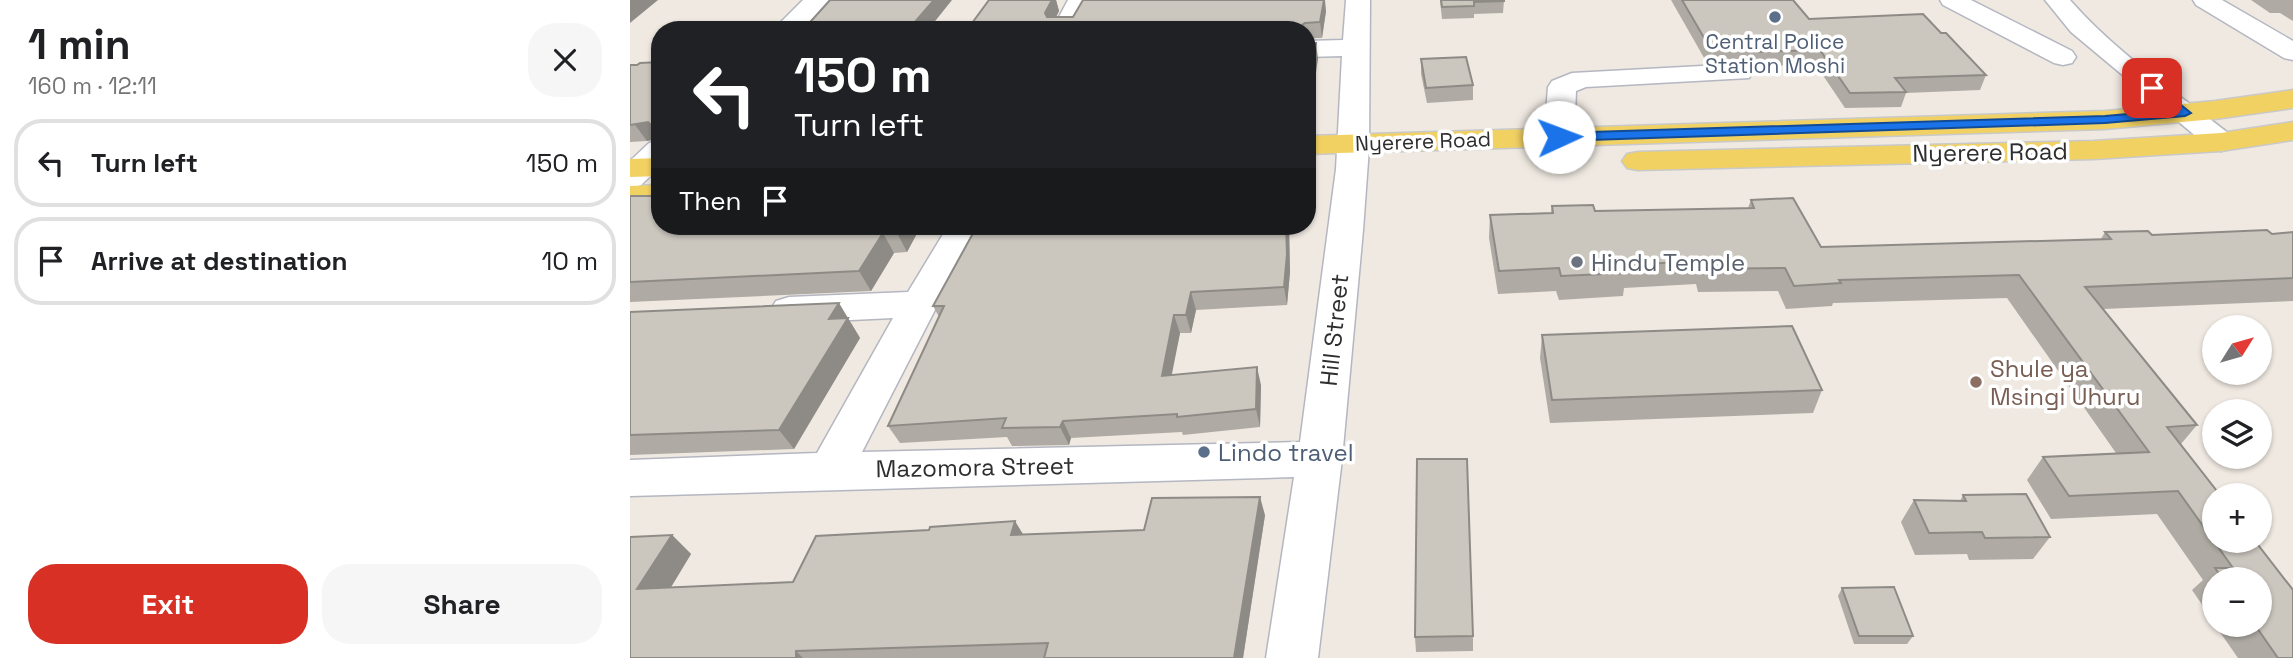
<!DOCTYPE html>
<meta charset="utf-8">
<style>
body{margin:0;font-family:"Space Grotesk",sans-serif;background:#f6f6f6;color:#202124;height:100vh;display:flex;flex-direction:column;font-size:26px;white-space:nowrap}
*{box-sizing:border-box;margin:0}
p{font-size:23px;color:#757577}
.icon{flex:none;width:38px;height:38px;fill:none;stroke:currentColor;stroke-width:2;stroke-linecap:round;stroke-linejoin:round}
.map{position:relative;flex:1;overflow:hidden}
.panel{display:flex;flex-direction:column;background:#fff;width:630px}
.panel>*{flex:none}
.hud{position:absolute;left:21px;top:21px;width:665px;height:214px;border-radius:28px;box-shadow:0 2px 5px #0004;background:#202124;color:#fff;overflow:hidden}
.needle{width:46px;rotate:53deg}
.controls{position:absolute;left:1572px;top:315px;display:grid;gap:14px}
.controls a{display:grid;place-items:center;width:70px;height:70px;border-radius:50%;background:#fff;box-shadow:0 2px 5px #0004;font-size:35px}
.pin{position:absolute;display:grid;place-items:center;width:60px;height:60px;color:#fff;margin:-30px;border-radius:14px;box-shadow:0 4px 10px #0006}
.me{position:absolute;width:77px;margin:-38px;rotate:88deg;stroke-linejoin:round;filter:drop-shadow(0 0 5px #0008)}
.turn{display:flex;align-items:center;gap:24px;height:147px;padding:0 28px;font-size:32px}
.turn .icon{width:91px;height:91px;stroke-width:2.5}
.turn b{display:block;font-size:49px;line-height:60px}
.then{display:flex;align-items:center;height:66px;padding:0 28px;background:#0003;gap:14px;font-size:26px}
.round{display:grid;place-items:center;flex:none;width:74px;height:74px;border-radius:28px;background:#f6f6f6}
.headline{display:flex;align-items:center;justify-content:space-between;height:119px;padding:0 28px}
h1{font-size:42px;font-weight:700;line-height:52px}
.button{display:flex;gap:14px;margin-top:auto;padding:14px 28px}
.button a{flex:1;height:80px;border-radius:28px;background:#d93025;color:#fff;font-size:28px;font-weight:700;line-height:80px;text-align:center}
.button a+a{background:#f6f6f6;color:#202124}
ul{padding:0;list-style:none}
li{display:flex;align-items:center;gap:21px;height:88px;margin:0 14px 10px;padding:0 14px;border:4px solid #e0e0e0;border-radius:28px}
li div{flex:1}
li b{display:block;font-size:26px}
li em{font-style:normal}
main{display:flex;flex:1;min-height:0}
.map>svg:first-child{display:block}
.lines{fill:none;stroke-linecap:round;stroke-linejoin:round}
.minor-casing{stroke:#b4b7c1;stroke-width:3}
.major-casing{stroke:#c9c9c9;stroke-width:3}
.minor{fill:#fff;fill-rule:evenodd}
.major{fill:#f2d163;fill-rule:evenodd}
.wall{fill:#afaba4}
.shaded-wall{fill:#8e8b86}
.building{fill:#cbc7bf;stroke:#8e8b86;stroke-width:2}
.route{fill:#1a73e8;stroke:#114b97;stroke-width:2}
.service-dot{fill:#5c6f8a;stroke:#fff;stroke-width:2.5}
.worship-dot{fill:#6b7280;stroke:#fff;stroke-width:2.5}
.education-dot{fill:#8d6e63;stroke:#fff;stroke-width:2.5}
.labels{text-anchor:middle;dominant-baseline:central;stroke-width:7;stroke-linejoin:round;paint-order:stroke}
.far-service-label{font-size:21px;fill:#4e5e75;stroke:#fff}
.far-street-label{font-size:21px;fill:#2e2e2e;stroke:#fff}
.street-label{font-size:24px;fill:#2e2e2e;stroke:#fff}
.worship-label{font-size:24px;fill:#5b616d;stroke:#fff;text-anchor:start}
.education-label{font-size:24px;fill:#785e54;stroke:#fff;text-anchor:start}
.service-label{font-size:24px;fill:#4e5e75;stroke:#fff;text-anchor:start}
</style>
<main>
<section class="panel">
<div class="headline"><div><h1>1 min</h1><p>160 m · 12:11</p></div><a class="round"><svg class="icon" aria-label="close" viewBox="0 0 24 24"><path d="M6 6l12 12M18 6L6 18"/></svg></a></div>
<ul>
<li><svg class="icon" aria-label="left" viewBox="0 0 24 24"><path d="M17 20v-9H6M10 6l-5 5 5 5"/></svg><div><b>Turn left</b></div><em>150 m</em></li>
<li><svg class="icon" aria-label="arrive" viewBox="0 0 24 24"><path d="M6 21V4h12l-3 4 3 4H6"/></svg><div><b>Arrive at destination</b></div><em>10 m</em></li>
</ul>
<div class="button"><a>Exit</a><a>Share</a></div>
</section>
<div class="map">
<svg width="1663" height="658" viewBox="0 0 1663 658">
<rect width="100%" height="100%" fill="#efe9e1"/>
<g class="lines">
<g class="minor-casing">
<g id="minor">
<polygon points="173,0 305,0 302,5 293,7 190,11 171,30 143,30"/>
<polygon points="438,0 462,0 448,30 422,30"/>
<polygon points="716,0 740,0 739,148 733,230 712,459 688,658 636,658 664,477 0,496 0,460 187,453 263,318 159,323 146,319 140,310 146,301 159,297 278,292 318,226 352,226 308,304 232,452 670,442 706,169 712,56 677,57 677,41 713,40"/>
<polygon points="1310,0 1341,0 1442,51 1446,57 1442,63 1433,65 1424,63 1313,5"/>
<path d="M1415,0H1440C1486,53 1547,93 1602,136L1606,142L1602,148L1591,151L1580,148L1441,32Z"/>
<polygon points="1563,0 1592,0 1663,41 1663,60 1654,58 1566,5"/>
<polygon points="1109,64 1119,66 1123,72 1119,78 956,87 946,91 944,137 940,143 929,146 918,143 914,137 918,87 922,81 942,73"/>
<polygon points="30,141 30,167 11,185 0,188 0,161 19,143"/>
</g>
</g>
<g class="major-casing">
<g id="major">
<polygon points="1663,90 1663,108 1585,119 1475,129 677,154 677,136 1475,111 1585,101"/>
<polygon points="1663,122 1663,140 1591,151 1464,159 1008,170 997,168 992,161 997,154 1008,152 1464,141 1591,133"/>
<polygon points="30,158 30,176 0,177 0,159"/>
<polygon points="30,185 30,205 0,206 0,186"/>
</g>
</g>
<use href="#minor" class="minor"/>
<use href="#major" class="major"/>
</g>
<g class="wall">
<polygon points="358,0 426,0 429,11 426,17 696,11 692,38 677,38 677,30 337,30 359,1"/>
<polygon points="810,0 874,0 873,13 844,14 844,18 812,19"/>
<polygon points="1041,0 1163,0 1179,19 1356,75 1350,90 1276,93 1271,107 1215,108 1186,65 1122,66 1109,61 1077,63"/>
<polygon points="1621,0 1663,0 1663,21 1650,13 1640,13"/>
<polygon points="791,59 843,85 843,100 797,103 791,74"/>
<polygon points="30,62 30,139 17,141 0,142 0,65"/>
<polygon points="0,196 30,226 291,226 277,252 264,253 241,291 0,302"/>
<polygon points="1121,200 1191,247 1471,239 1475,232 1522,235 1642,234 1663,232 1663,301 1473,309 1567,425 1551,444 1625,541 1663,658 1608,658 1585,625 1629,625 1629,579 1584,579 1584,622 1562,590 1573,580 1527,514 1421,519 1397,480 1413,457 1486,453 1377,298 1203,303 1202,306 1156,309 1148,291 1068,292 1066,284 994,288 993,296 929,300 926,291 868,294 859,238 860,215 921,213 922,206 965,211 1118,208"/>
<polygon points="347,226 659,226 660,272 657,305 566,310 561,333 550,333 541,375 631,385 630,427 553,435 552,432 441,438 439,445 382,446 377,437 270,443 258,426 309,317 303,306"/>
<polygon points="0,312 222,323 221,323 230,338 164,449 0,455"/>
<polygon points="912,335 1192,390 1183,413 920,423 910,358"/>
<polygon points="1333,495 1420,537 1403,559 1339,560 1337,554 1285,555 1271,522 1284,500 1330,501"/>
<polygon points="635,515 613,658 0,658 42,535 61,554 41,587 163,582 393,535 514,530"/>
<polygon points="1212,588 1283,636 1277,644 1224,644 1208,596"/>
<polygon points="843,636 843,651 786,652 785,637"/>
</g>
<g class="shaded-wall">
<polygon points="0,0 28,0 0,23"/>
<polygon points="304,0 322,0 298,30 278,30"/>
<polygon points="414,0 426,0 429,11 420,29 415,13"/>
<polygon points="694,0 695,0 696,11 692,38 690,22"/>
<polygon points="686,43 688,59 677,133 677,102"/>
<polygon points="18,122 30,138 17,141 5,125"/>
<polygon points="271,226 291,226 277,252 267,233"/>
<polygon points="656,226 659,226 660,272 657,305 654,287"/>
<polygon points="253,233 264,253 241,291 229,271"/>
<polygon points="561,292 566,310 561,333 556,315"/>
<polygon points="209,303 230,338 164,449 149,430 199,319"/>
<polygon points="544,315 550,333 538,394 532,376"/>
<polygon points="627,367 631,385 630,427 626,409"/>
<polygon points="433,421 441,438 439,445 430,427"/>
<polygon points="630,497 635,515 613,658 604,658"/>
<polygon points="385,521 396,539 381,535"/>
<polygon points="42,535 61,554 29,607 7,589"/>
<polygon points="166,651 173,658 166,658"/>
</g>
<g class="building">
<polygon points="200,0 304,0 278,30 173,30"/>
<polygon points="359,0 422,0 415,13 417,17 443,17 453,0 694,0 690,22 675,23 672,25 673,30 337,30"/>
<polygon points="811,0 874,0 874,1 844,2 844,6 812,7"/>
<polygon points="1052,0 1163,0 1179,19 1293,14 1311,33 1316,33 1356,75 1265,78 1276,92 1220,93 1190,50 1126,52 1112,47 1080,48"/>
<polygon points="677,43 686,43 677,102"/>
<polygon points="836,57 843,85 796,88 791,59"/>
<polygon points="30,62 30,125 21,125 18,122 0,125 0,65 7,65 10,63"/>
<polygon points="0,196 30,196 30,226 271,226 267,233 253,233 229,271 0,282"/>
<polygon points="1163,198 1191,247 1481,239 1475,232 1518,231 1522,235 1637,230 1642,234 1663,232 1663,278 1455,287 1567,425 1537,427 1590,495 1584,495 1584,541 1625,541 1663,590 1663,658 1648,658 1625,625 1629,625 1629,579 1593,579 1585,568 1603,568 1548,491 1439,496 1413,457 1519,452 1389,275 1209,280 1211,283 1164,286 1155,268 1074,269 1071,261 994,265 996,273 931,276 929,268 869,271 860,215 923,213 922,206 963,205 965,211 1124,208 1121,200"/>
<polygon points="347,226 656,226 657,254 654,287 561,292 556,315 544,315 532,376 627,367 626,409 547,417 547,414 433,421 430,427 372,428 376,418 258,426 314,306 303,306"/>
<polygon points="209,303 199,319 218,318 149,430 0,435 0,312"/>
<polygon points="1162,326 1192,390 922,400 912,335"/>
<polygon points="787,459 837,459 843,636 785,637"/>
<polygon points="1396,494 1420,537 1355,538 1352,532 1299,533 1284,500 1336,501 1333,495"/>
<polygon points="630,497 604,658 414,658 418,643 166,651 166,658 0,658 0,537 42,535 7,589 163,582 186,536 299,530 300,527 385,521 381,535 514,530 522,498"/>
<polygon points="1264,587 1283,636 1229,636 1212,588"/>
</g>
<polygon class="route" points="1518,85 1526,85 1561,113 1555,116 1475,123 929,141 923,137 929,133 1475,116 1544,110 1518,90"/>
<g class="service-dot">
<circle cx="1145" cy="17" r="7"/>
<circle cx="574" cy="452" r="7"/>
</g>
<circle class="worship-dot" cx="947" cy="262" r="7"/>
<circle class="education-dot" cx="1346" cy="382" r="7"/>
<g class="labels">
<g class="far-service-label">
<text x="1145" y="41">Central Police<tspan x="1145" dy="24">Station Moshi</tspan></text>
</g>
<g class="far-street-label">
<text transform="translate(793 141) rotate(-2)">Nyerere Road</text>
</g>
<g class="street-label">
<text transform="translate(1360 152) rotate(-1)">Nyerere Road</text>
<text transform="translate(704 330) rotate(-84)">Hill Street</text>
<text transform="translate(345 467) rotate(-1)">Mazomora Street</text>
</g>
<g class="worship-label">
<text x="961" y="262">Hindu Temple</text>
</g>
<g class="education-label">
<text x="1360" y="368">Shule ya<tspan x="1360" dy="28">Msingi Uhuru</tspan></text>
</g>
<g class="service-label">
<text x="588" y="452">Lindo travel</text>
</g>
</g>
</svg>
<div class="controls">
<a><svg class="needle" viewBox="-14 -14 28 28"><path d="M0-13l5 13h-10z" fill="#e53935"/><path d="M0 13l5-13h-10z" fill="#757577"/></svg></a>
<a><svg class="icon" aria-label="layers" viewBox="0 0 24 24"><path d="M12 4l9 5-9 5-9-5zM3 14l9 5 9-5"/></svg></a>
<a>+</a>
<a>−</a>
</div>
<div class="pin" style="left:1522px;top:88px;background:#d93025"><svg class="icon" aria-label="arrive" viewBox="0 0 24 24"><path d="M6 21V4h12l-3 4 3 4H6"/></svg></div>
<svg class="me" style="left:929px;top:137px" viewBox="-20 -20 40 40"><circle r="19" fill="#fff"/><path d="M0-13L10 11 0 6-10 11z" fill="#1a73e8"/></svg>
<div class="hud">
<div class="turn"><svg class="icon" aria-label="left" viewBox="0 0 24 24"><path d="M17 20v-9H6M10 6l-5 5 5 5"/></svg><div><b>150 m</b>Turn left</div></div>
<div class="then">Then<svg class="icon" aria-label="arrive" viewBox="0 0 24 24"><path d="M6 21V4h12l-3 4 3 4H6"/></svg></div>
</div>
</div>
</main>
